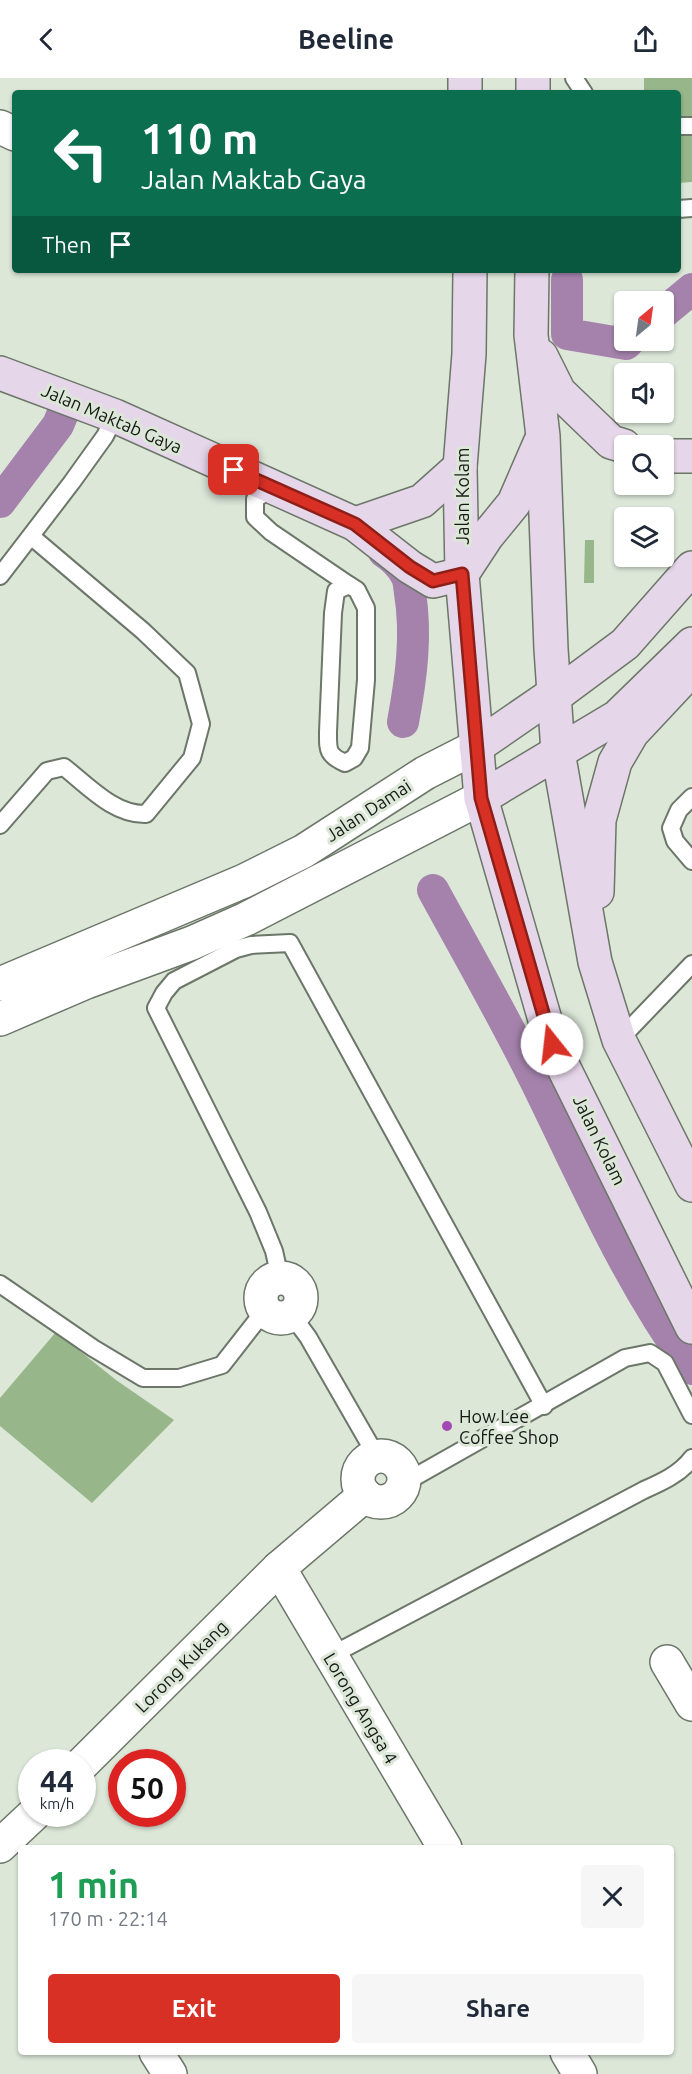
<!DOCTYPE html>
<meta charset="utf-8">
<style>
body{margin:0;font-family:Ubuntu,sans-serif;background:#f6f6f7;color:#1f2937;height:100vh;display:flex;flex-direction:column;font-size:22px;white-space:nowrap}
*{box-sizing:border-box;margin:0}
p{font-size:20px;color:#747a83}
.icon{flex:none;width:33px;height:33px;fill:none;stroke:currentColor;stroke-width:2;stroke-linecap:round;stroke-linejoin:round}
.map{position:relative;flex:1;overflow:hidden}
.details{position:absolute;left:18px;top:1767px;width:656px;height:210px;display:flex;flex-direction:column;background:#fff;border-radius:6px;box-shadow:0 2px 4px #0004}
.details>*{flex:none}
.top-card{position:absolute;left:12px;top:12px;width:669px;height:183px;border-radius:6px;box-shadow:0 2px 4px #0004;background:#0b6e4f;color:#fff;overflow:hidden}
.needle{width:39px;rotate:29deg}
.buttons{position:absolute;left:614px;top:213px;display:grid;gap:12px}
.buttons a{display:grid;place-items:center;width:60px;height:60px;border-radius:6px;background:#fff;box-shadow:0 2px 4px #0004;font-size:30px}
.speed{position:absolute;left:18px;top:1671px;display:flex;gap:12px;font-size:30px;font-weight:700;text-align:center}
.speed>*{display:grid;place-content:center;width:78px;height:78px;border-radius:50%;background:#fff;box-shadow:0 2px 4px #0004;line-height:1}
.speed small{font-size:15px;font-weight:400}
.speed .limit{border:9px solid #d22;background:#fff;color:#111}
.pin{position:absolute;display:grid;place-items:center;width:51px;height:51px;color:#fff;margin:-26px;border-radius:12px;box-shadow:0 3px 9px #0006}
.me{position:absolute;width:66px;margin:-33px;rotate:344deg;stroke-linejoin:round;filter:drop-shadow(0 0 4px #0008)}
.turn{display:flex;align-items:center;gap:21px;height:126px;padding:0 30px;font-size:27px}
.turn .icon{width:78px;height:78px;stroke-width:2.5}
.turn b{display:block;font-size:42px;line-height:51px}
.then{display:flex;align-items:center;height:57px;padding:0 30px;background:#0003;gap:12px;font-size:22px}
.round{display:grid;place-items:center;flex:none;width:63px;height:63px;border-radius:6px;background:#f6f6f7}
.head{display:flex;align-items:center;justify-content:space-between;height:102px;padding:0 30px}
h1{font-size:36px;font-weight:700;line-height:45px;color:#1e9e55}
.action{display:flex;gap:12px;margin-top:auto;padding:12px 30px}
.action a{flex:1;height:69px;border-radius:6px;background:#d93025;color:#fff;font-size:24px;font-weight:700;line-height:69px;text-align:center}
.action a+a{background:#f6f6f7;color:#1f2937}
header{display:flex;justify-content:space-between;align-items:center;height:78px;padding:0 30px;background:#fff;font-size:27px;font-weight:700}
.map>svg:first-child{display:block}
.lines{fill:none;stroke-linecap:round;stroke-linejoin:round}
.canal{stroke:#a482ac;stroke-width:32}
.building{fill:#97b68a}
.lane-casing{stroke:#6c7669;stroke-width:20}
.street-casing{stroke:#6c7669;stroke-width:36}
.secondary-casing{stroke:#6c7669;stroke-width:36}
.lane{stroke:#fff;stroke-width:16}
.street{stroke:#fff;stroke-width:33}
.secondary{stroke:#e6d6ea;stroke-width:33}
.route-casing{stroke:#8d1f18;stroke-width:15}
.route{stroke:#d93025;stroke-width:10}
.poi-dot{fill:#a249b5;stroke:#dce7d8;stroke-width:2}
.labels{text-anchor:middle;dominant-baseline:central;stroke-width:6;stroke-linejoin:round;paint-order:stroke}
.street-label{font-size:18px;fill:#151914;stroke:#dce7d8}
.poi-label{font-size:18px;fill:#151914;stroke:#dce7d8;text-anchor:start}
</style>
<header><svg class="icon" aria-label="back" viewBox="0 0 24 24"><path d="M15 5l-7 7 7 7"/></svg>Beeline<svg class="icon" aria-label="share" viewBox="0 0 24 24"><path d="M12 15V3M7 8l5-5 5 5M5 13v7h14v-7"/></svg></header>
<div class="map">
<svg width="692" height="1996" viewBox="0 0 692 1996">
<rect width="100%" height="100%" fill="#dce7d8"/>
<g class="lines">
<g class="canal">
<polyline points="567,202 567,256 626,266 630,262"/>
<polyline points="663,235 692,211"/>
<polyline points="0,424 58,347 63,335"/>
<path d="M384,474C392,479 401,488 406,497C409,502 409,509 410,515C417,558 411,601 403,644"/>
<path d="M433,812C469,878 507,944 540,1012C587,1108 629,1205 692,1291"/>
</g>
</g>
<g class="building">
<polygon points="644,0 692,0 692,104 678,105 678,15 644,15"/>
<polygon points="585,462 594,462 594,505 584,505"/>
<polygon points="56,1254 116,1302 174,1342 92,1425 0,1348 0,1320"/>
</g>
<g class="lines">
<g class="lane-casing">
<g id="lane">
<polyline points="574,0 584,15"/>
<polyline points="678,48 692,48"/>
<polyline points="678,131 692,130"/>
<polyline points="273,410 255,421 255,439 271,454 349,507"/>
<polyline points="0,498 72,404 105,358 115,338"/>
<path d="M349,507L357,512L366,530V602L360,670L354,680L345,685C327,677 328,672 328,654L333,535L336,513Z"/>
<polyline points="692,719 679,732 671,750 675,763 692,783"/>
<path d="M0,747L47,693L64,689C88,708 114,737 146,736L192,680L201,646L187,595L143,553L32,459"/>
<polyline points="619,962 692,886"/>
<polyline points="280,1200 274,1173 258,1134 156,930 164,915 174,903 236,871 251,867 290,865 544,1328"/>
<polyline points="0,1206 93,1270 143,1300 179,1300 222,1287 265,1232"/>
<polyline points="291,1236 308,1259 377,1379"/>
<polyline points="404,1405 625,1280 650,1275 665,1285 692,1337"/>
<path d="M330,1578L644,1412C662,1404 680,1396 692,1380"/>
</g>
</g>
<g class="street-casing">
<g id="street">
<polyline points="0,49 15,56"/>
<polyline points="0,906 244,803 304,773 425,695 476,669"/>
<polyline points="0,941 86,904 192,865 246,841 481,720"/>
<circle cx="281" cy="1220" r="20"/>
<circle cx="381" cy="1401" r="23"/>
<polyline points="279,1490 445,1770"/>
<polyline points="667,1584 692,1626"/>
<polyline points="82,1686 279,1490 365,1417"/>
<polyline points="0,1768 34,1736"/>
<polyline points="156,1974 170,1996"/>
<polyline points="567,1974 580,1996"/>
</g>
</g>
<g class="secondary-casing">
<g id="secondary">
<polyline points="465,0 465,15"/>
<polyline points="533,15 533,0"/>
<polyline points="470,192 469,276 460,389 462,496 481,720 552,966 692,1249"/>
<polyline points="532,192 531,257 543,358 551,571 558,674 595,884 619,962 692,1107"/>
<polyline points="541,278 559,314 611,364 624,368"/>
<polyline points="0,295 115,338 355,446 410,489 433,503 462,496"/>
<polyline points="663,378 692,378"/>
<polyline points="355,446 422,423 460,389"/>
<polyline points="462,496 487,458 514,425 540,365"/>
<polyline points="476,669 553,616 559,615 625,566 692,490"/>
<polyline points="481,720 617,639 692,566"/>
<polyline points="597,814 599,742 615,684 632,655 692,591"/>
</g>
</g>
<use href="#lane" class="lane"/>
<use href="#street" class="street"/>
<use href="#secondary" class="secondary"/>
</g>
<g class="lines">
<g class="route-casing">
<polyline id="route" points="234,392 355,446 410,489 433,503 462,496 481,720 552,966"/>
</g>
<use href="#route" class="route"/>
</g>
<circle class="poi-dot" cx="447" cy="1348" r="6"/>
<g class="labels">
<g class="street-label">
<text transform="translate(112 340) rotate(23)">Jalan Maktab Gaya</text>
<text transform="translate(462 418) rotate(-90)">Jalan Kolam</text>
<text transform="translate(368 732) rotate(-33)">Jalan Damai</text>
<text transform="translate(600 1062) rotate(64)">Jalan Kolam</text>
<text transform="translate(181 1588) rotate(-45)">Lorong Kukang</text>
<text transform="translate(361 1630) rotate(59)">Lorong Angsa 4</text>
</g>
<g class="poi-label">
<text x="459" y="1338">How Lee<tspan x="459" dy="21">Coffee Shop</tspan></text>
</g>
</g>
</svg>
<div class="buttons">
<a><svg class="needle" viewBox="-14 -14 28 28"><path d="M0-13l5 13h-10z" fill="#e53935"/><path d="M0 13l5-13h-10z" fill="#747a83"/></svg></a>
<a><svg class="icon" aria-label="sound" viewBox="0 0 24 24"><path d="M4 9h4l5-4v14l-5-4H4zM17 9q2 3 0 6"/></svg></a>
<a><svg class="icon" aria-label="search" viewBox="0 0 24 24"><circle cx="10" cy="10" r="6"/><path d="M15 15l6 6"/></svg></a>
<a><svg class="icon" aria-label="layers" viewBox="0 0 24 24"><path d="M12 4l9 5-9 5-9-5zM3 14l9 5 9-5"/></svg></a>
</div>
<div class="speed"><div>44<small>km/h</small></div><div class="limit">50</div></div>
<div class="pin" style="left:234px;top:392px;background:#d93025"><svg class="icon" aria-label="arrive" viewBox="0 0 24 24"><path d="M6 21V4h12l-3 4 3 4H6"/></svg></div>
<svg class="me" style="left:552px;top:966px" viewBox="-20 -20 40 40"><circle r="19" fill="#fff"/><path d="M0-13L10 11 0 6-10 11z" fill="#d93025"/></svg>
<div class="top-card">
<div class="turn"><svg class="icon" aria-label="left" viewBox="0 0 24 24"><path d="M17 20v-9H6M10 6l-5 5 5 5"/></svg><div><b>110 m</b>Jalan Maktab Gaya</div></div>
<div class="then">Then<svg class="icon" aria-label="arrive" viewBox="0 0 24 24"><path d="M6 21V4h12l-3 4 3 4H6"/></svg></div>
</div>
<section class="details">
<div class="head"><div><h1>1 min</h1><p>170 m · 22:14</p></div><a class="round"><svg class="icon" aria-label="close" viewBox="0 0 24 24"><path d="M6 6l12 12M18 6L6 18"/></svg></a></div>
<div class="action"><a>Exit</a><a>Share</a></div>
</section>
</div>
